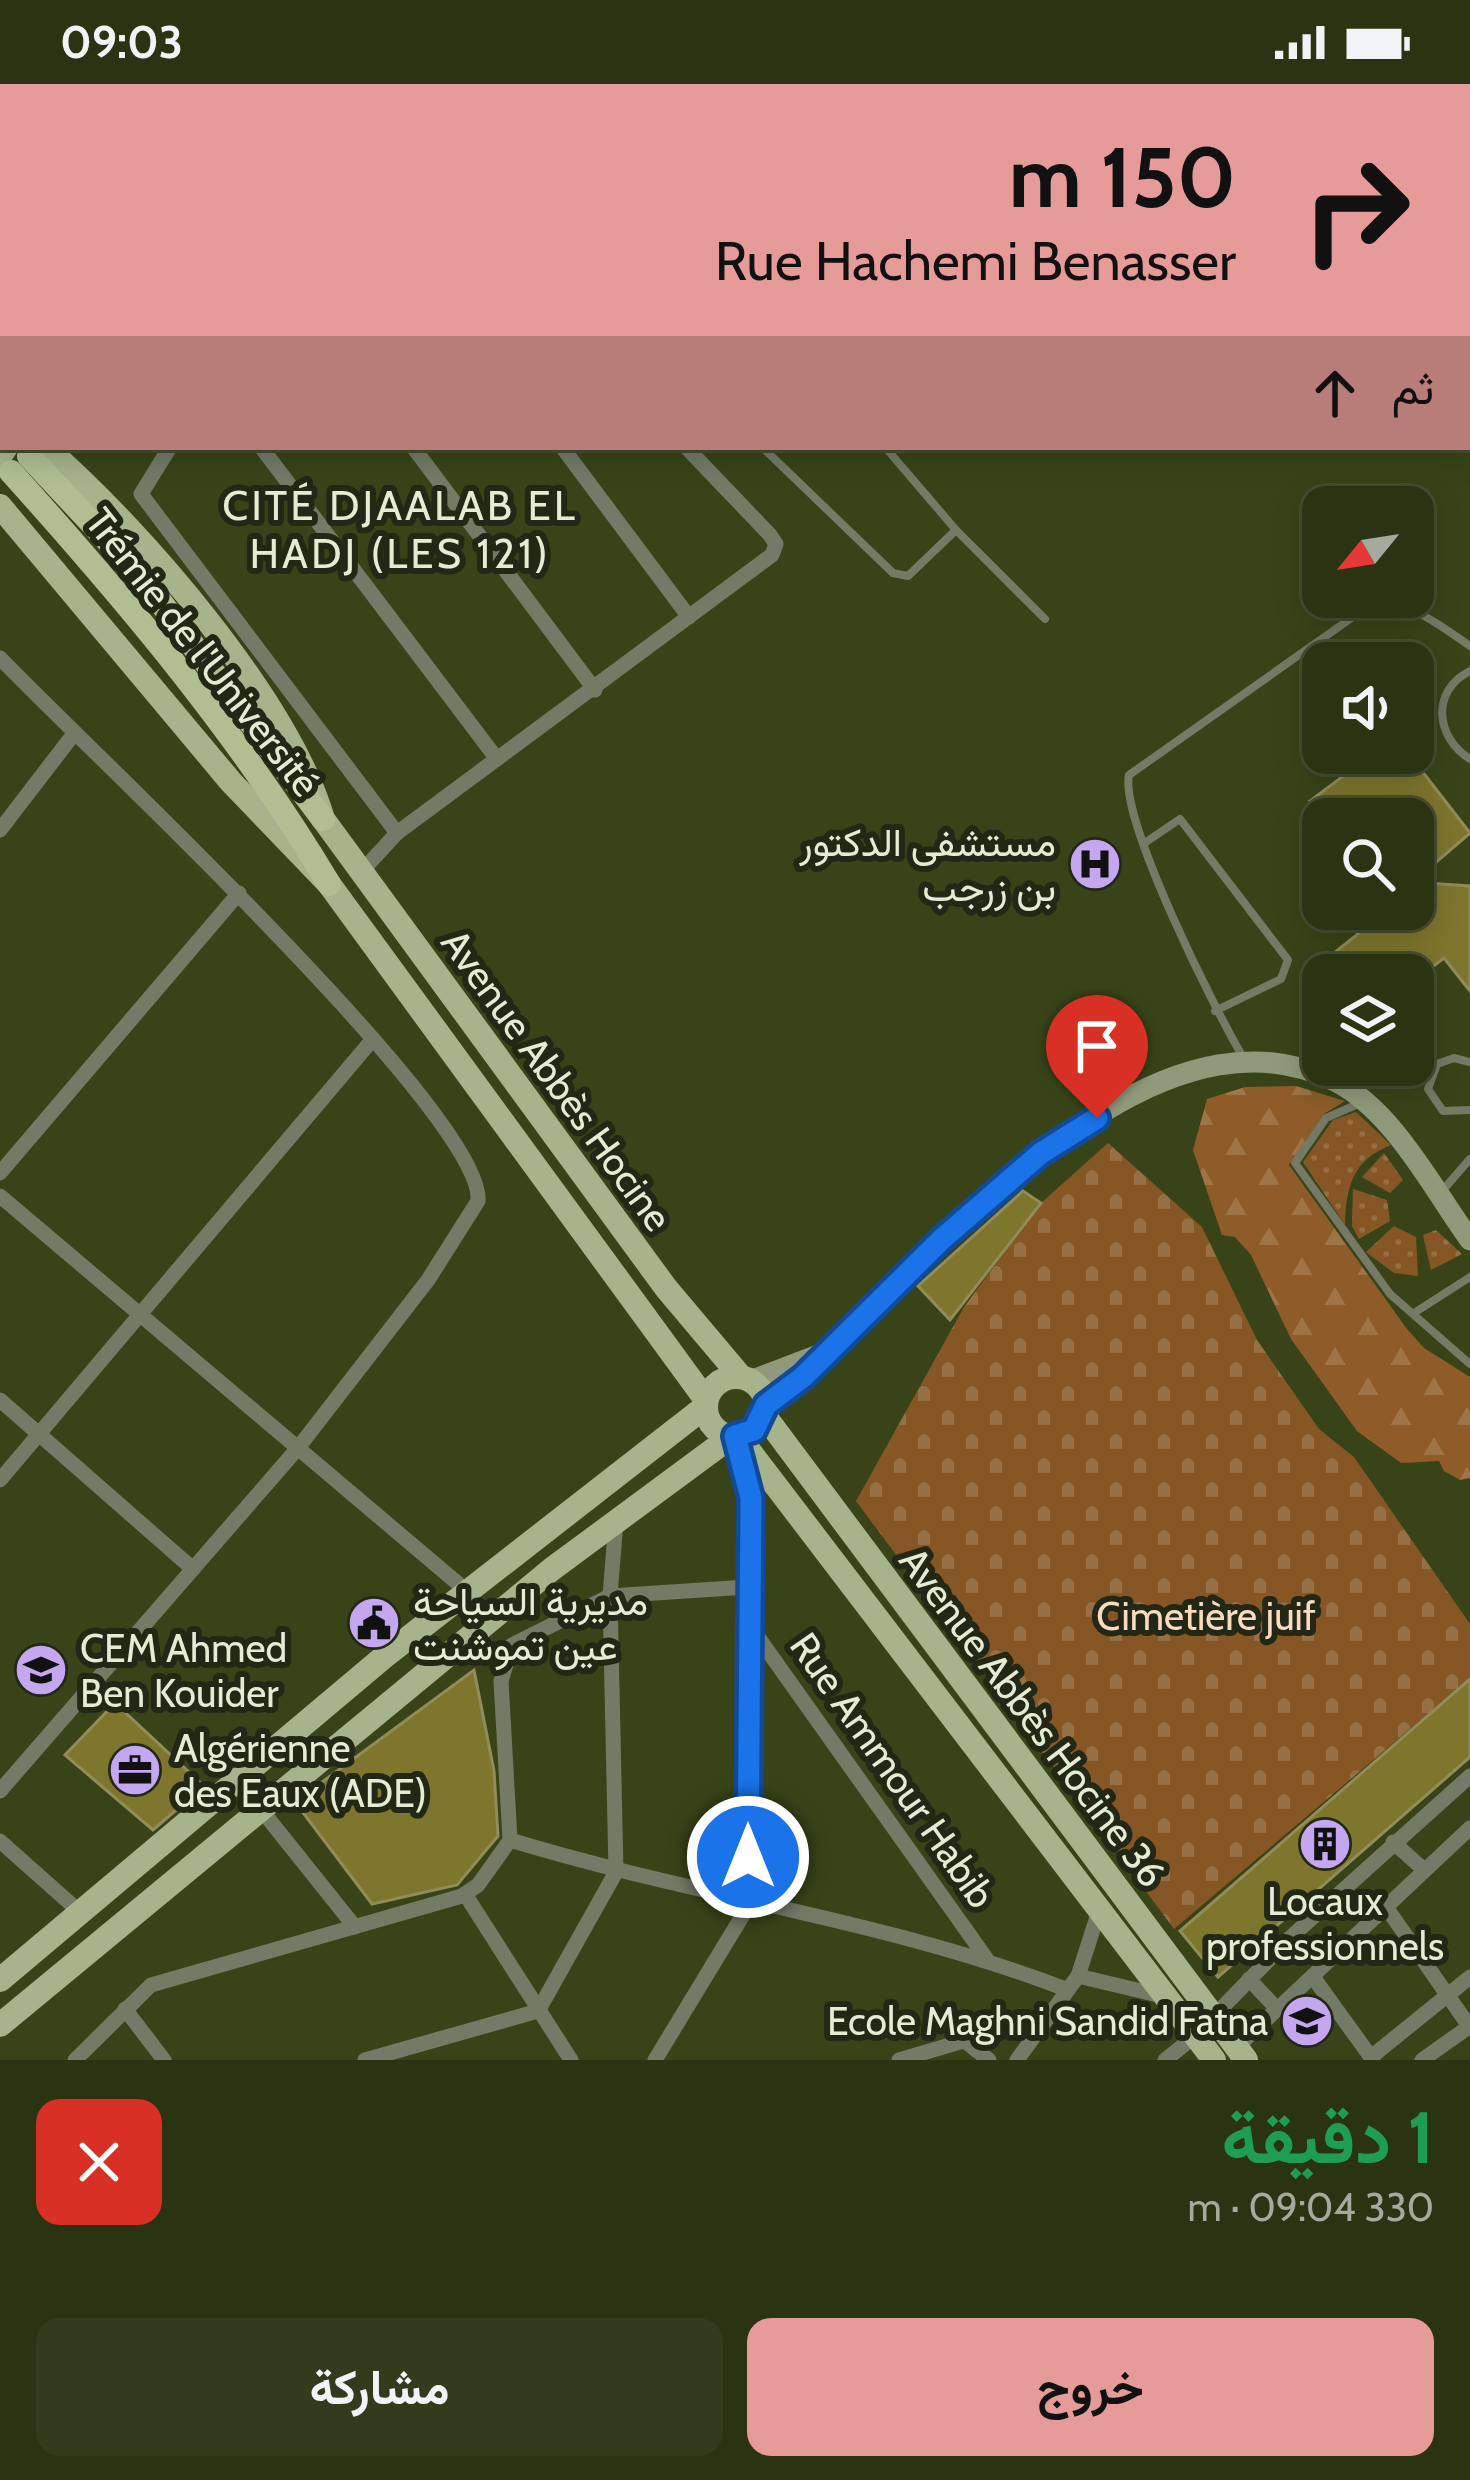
<!DOCTYPE html>
<html lang="ar">
<meta charset="utf-8">
<style>
body{margin:0;font-family:Cabin,Vazirmatn,sans-serif;background:#323b1b;color:#f1f3f6;direction:rtl;height:100vh;display:flex;flex-direction:column;font-size:45px;white-space:nowrap}
*{box-sizing:border-box;margin:0}
p{font-size:39px;color:#a5aa9f}
.icon{flex:none;width:66px;height:66px;fill:none;stroke:currentColor;stroke-width:2;stroke-linecap:round;stroke-linejoin:round}
.map{position:relative;height:1976px;overflow:hidden;direction:ltr}
.side{display:flex;flex-direction:column;background:#2a3312;flex:1}
.side>*{flex:none}
.guide{position:absolute;left:0px;top:0px;width:1470px;height:366px;box-shadow:0 6px 30px #0003,0 0 0 3px #464e32;direction:rtl;background:#e69b98;color:#111;overflow:hidden}
.needle{width:78px;rotate:240deg}
.controls{position:absolute;left:1302px;top:402px;display:grid;gap:24px}
.controls a{display:grid;place-items:center;width:132px;height:132px;border-radius:24px;background:#2a3312;box-shadow:0 6px 30px #0003,0 0 0 3px #464e32;font-size:60px}
.pin{position:absolute;display:grid;place-items:center;width:102px;height:102px;color:#fff;margin:-123px -51px;border-radius:50% 50% 50% 0;rotate:-45deg;box-shadow:0 0 12px #0007}
.pin .icon{rotate:45deg}
.me{position:absolute;width:132px;margin:-66px;rotate:0deg;stroke-linejoin:round;filter:drop-shadow(0 0 9px #0008)}
.turn{display:flex;align-items:center;gap:42px;height:252px;padding:0 36px;font-size:54px}
.turn .icon{width:156px;height:156px;stroke-width:2.5}
.turn b{display:block;font-size:84px;line-height:102px}
.then{display:flex;align-items:center;height:114px;padding:0 36px;background:#0003;gap:24px;font-size:45px}
.round{display:grid;place-items:center;flex:none;width:126px;height:126px;border-radius:24px;background:#323b1b}
.headline{display:flex;align-items:center;justify-content:space-between;height:204px;padding:0 36px}
h1{font-size:72px;font-weight:700;line-height:90px;color:#1e9e55}
.button{display:flex;gap:24px;margin-top:auto;padding:24px 36px}
.button a{flex:1;height:138px;border-radius:24px;background:#e69b98;color:#111;font-size:48px;font-weight:700;line-height:138px;text-align:center}
.button a+a{background:#323b1b;color:#f1f3f6}
.status{display:flex;justify-content:space-between;align-items:center;height:84px;padding:0 60px;background:#2a3312;direction:ltr}
.status svg{height:33px;fill:currentColor}
.map>svg:first-child{display:block}
.forest{fill:url(#forest-firs)}
.cemetery{fill:url(#cemetery-stones)}
.garden{fill:url(#garden-dots)}
.building{fill:#7e762d;stroke:#918c5a;stroke-width:3}
.lines{fill:none;stroke-linecap:round;stroke-linejoin:round}
.trunk-tunnel{stroke:#525d34;stroke-width:24;stroke-dasharray:24 12;stroke-linecap:butt}
.service{stroke:#737a66;stroke-width:8}
.minor{stroke:#737a66;stroke-width:15}
.secondary{stroke:#909a7b;stroke-width:21}
.primary{stroke:#a6b38b;stroke-width:24}
.trunk{stroke:#b0be92;stroke-width:24}
.route-casing{stroke:#114b97;stroke-width:30}
.route{stroke:#1a73e8;stroke-width:21}
.labels{text-anchor:middle;dominant-baseline:central;stroke-width:12;stroke-linejoin:round;paint-order:stroke}
.street-label{font-size:39px;fill:#e4edd4;stroke:#222815}
.poi-label{font-size:39px;fill:#e4edd4;stroke:#222815;text-anchor:start}
.park-label{font-size:39px;fill:#fadbc0;stroke:#222815}
.neighbourhood-label{font-size:42px;letter-spacing:3px;fill:#e4edd4;stroke:#222815}
</style>
<div class="status"><b>09:03</b><svg viewBox="0 0 49 12"><path d="M0 12V9h3v3zM5 12V6h3v6zM10 12V3h3v9zM15 12V0h3v12zM26 1h20v11H26zM47 4h2v5h-2z"/></svg></div>
<div class="map">
<svg width="1470" height="1976" viewBox="0 0 1470 1976">
<defs>
<pattern id="forest-firs" width="22" height="20" patternUnits="userSpaceOnUse" patternTransform="scale(3)"><rect width="22" height="20" fill="#8f5c29"/><path d="M5 1l3.5 6h-7zM16 11l3.5 6h-7z" fill="#9f7447"/></pattern>
<pattern id="cemetery-stones" width="16" height="16" patternUnits="userSpaceOnUse" patternTransform="scale(3)"><rect width="16" height="16" fill="#865625"/><path d="M2 7V4a2 2 0 0 1 4 0v3zM10 15v-3a2 2 0 0 1 4 0v3z" fill="#976f44"/></pattern>
<pattern id="garden-dots" width="8" height="8" patternUnits="userSpaceOnUse" patternTransform="scale(3)"><rect width="8" height="8" fill="#865625"/><path d="M2 2h.1M6 6h.1" fill="none" stroke="#976f44" stroke-width="1.8" stroke-linecap="round"/></pattern>
</defs>
<rect width="100%" height="100%" fill="#384418"/>
<polygon class="forest" points="1296,1002 1345,1017 1324,1030 1289,1081 1407,1245 1424,1264 1470,1293 1470,1394 1460,1396 1444,1387 1439,1377 1401,1379 1357,1347 1291,1255 1251,1171 1235,1153 1222,1151 1193,1066 1207,1015 1245,1003"/>
<polygon class="cemetery" points="1108,1059 1202,1143 1257,1256 1319,1345 1354,1373 1470,1540 1470,1594 1174,1845 856,1417 964,1223 1041,1119"/>
<g class="garden">
<path d="M1356,1028L1391,1061C1353,1076 1346,1102 1345,1141L1303,1078L1333,1036Z"/>
<polygon points="1384,1069 1403,1096 1390,1109 1362,1093"/>
<polygon points="1353,1105 1387,1116 1390,1137 1359,1155 1352,1142"/>
<polygon points="1394,1142 1416,1153 1418,1192 1394,1189 1366,1168"/>
<polygon points="1436,1146 1462,1170 1431,1186 1423,1151"/>
</g>
<g class="building">
<polygon points="1354,558 1370,579 1327,579"/>
<polygon points="1329,669 1408,669 1470,749 1413,798 1470,802 1470,907 1444,874 1422,891 1326,891 1319,881 1389,825 1413,825 1413,735 1324,735 1310,717 1346,690"/>
<polygon points="1023,1107 1041,1119 950,1236 918,1202"/>
<polygon points="474,1586 494,1687 498,1752 457,1801 372,1820 295,1718"/>
<polygon points="1470,1595 1470,1673 1218,1893 1180,1847"/>
<polygon points="115,1619 204,1702 153,1746 65,1671"/>
</g>
<g class="lines">
<polyline class="trunk-tunnel" points="0,342 3,345"/>
<g class="service">
<polyline points="539,0 551,3"/>
<polyline points="610,3 611,0"/>
<polyline points="753,3 755,0"/>
<polyline points="762,363 893,489 908,492 956,446 1045,535"/>
<polyline points="885,363 956,446"/>
<path d="M1470,587C1430,607 1436,654 1470,675"/>
<polyline points="1146,758 1180,735 1288,876 1281,895 1215,927"/>
<path d="M1246,978C1218,933 1119,735 1129,691L1367,523C1404,511 1439,541 1470,562"/>
<polyline points="1470,978 1454,974 1437,980 1428,1005 1443,1027 1470,1026"/>
<polyline points="1358,1020 1326,1034 1295,1079 1390,1210 1470,1280"/>
<polyline points="1443,1106 1470,1075"/>
<polyline points="1414,1229 1470,1193"/>
</g>
<g class="minor">
<polyline points="251,0 256,3"/>
<polyline points="1459,0 1460,3"/>
<polyline points="1467,17 1470,23"/>
<polyline points="170,363 141,410 397,749"/>
<polyline points="261,363 497,675"/>
<polyline points="413,363 595,606"/>
<polyline points="562,363 689,533"/>
<path d="M0,574C76,654 486,1033 478,1117L428,1196L298,1364L0,1707"/>
<polyline points="0,746 73,651"/>
<polyline points="361,788 397,749 772,471 776,460 770,451 686,363"/>
<polyline points="0,1089 239,809"/>
<polyline points="0,1112 468,1508"/>
<polyline points="0,1316 193,1485"/>
<polyline points="0,1396 373,955"/>
<polyline points="748,1539 986,1874"/>
<polyline points="259,1723 355,1843"/>
<path d="M510,1756C693,1812 891,1837 1068,1906"/>
<polyline points="0,1757 81,1829"/>
<polyline points="1393,1758 1423,1785"/>
<polyline points="465,1810 571,1976"/>
<polyline points="1386,1823 1469,1942"/>
<polyline points="1078,1892 1162,1912"/>
<polyline points="1313,1893 1373,1976"/>
<polyline points="1249,1895 1277,1925"/>
<polyline points="125,1925 164,1976"/>
<polyline points="1214,1932 1291,1853 1470,1692"/>
<polyline points="966,1958 989,1976"/>
<polyline points="1237,1963 1470,1744"/>
<polyline points="1371,1973 1470,1893"/>
<polyline points="75,1976 151,1901 462,1812 478,1801 510,1756 501,1597 512,1561 610,1512 747,1503"/>
<polyline points="365,1976 538,1927 616,1788 610,1512 616,1437"/>
<polyline points="655,1976 749,1821 751,1415 737,1361"/>
<polyline points="899,1976 1045,1933"/>
<polyline points="1017,1976 1078,1892 1099,1827"/>
<polyline points="1165,1976 1195,1952"/>
<polyline points="1422,1976 1470,1942"/>
</g>
<g class="secondary">
<polyline points="171,3 173,0"/>
<polyline points="0,287 3,283"/>
<polyline points="750,1297 826,1268"/>
<path d="M766,1321C906,1217 1132,897 1335,997C1393,1026 1433,1105 1470,1156"/>
</g>
<g class="primary">
<polyline points="0,317 3,321"/>
<path d="M45,363C140,445 288,616 323,735L666,1204L741,1293"/>
<polyline points="0,372 6,363"/>
<polyline points="0,422 231,698 329,800 706,1316"/>
<circle cx="736" cy="1323" r="30"/>
<polyline points="764,1331 1246,1976"/>
<polyline points="738,1352 1214,1976"/>
<polyline points="0,1896 385,1572 706,1322"/>
<polyline points="0,1941 552,1485 732,1352"/>
</g>
<g class="trunk">
<polyline points="29,372 141,492 323,735"/>
<path d="M11,388C127,517 240,651 329,800"/>
</g>
</g>
<g class="lines">
<g class="route-casing">
<polyline id="route" points="748,1773 751,1414 735,1352 754,1346 766,1321 803,1293 942,1155 1041,1069 1097,1034"/>
</g>
<use href="#route" class="route"/>
</g>
<defs>
<g id="hospital-disc" transform="scale(2.7)"><circle r="9.5" fill="#c5a7f1" stroke="#222815"/><path d="M-5-5h3v3.5h4V-5h3V5h-3V1.5h-4V5h-3Z" fill="#111"/></g>
<g id="civic-disc" transform="scale(2.7)"><circle r="9.5" fill="#c5a7f1" stroke="#222815"/><path d="M-.6-6.5H3V-4.5H.6V-3L4-1V1h2V6H-6V1h2V-1L-.6-3ZM-1.2 2.5V6h2.4V2.5Z" fill="#111"/></g>
<g id="school-disc" transform="scale(2.7)"><circle r="9.5" fill="#c5a7f1" stroke="#222815"/><path d="M0-5L7-2L0 1L-7-2ZM-4 1L0 2.5L4 1V4Q0 6-4 4Z" fill="#111"/></g>
<g id="office-disc" transform="scale(2.7)"><circle r="9.5" fill="#c5a7f1" stroke="#222815"/><path d="M-6-3h4V-5.5h4V-3h4V5H-6ZM-1-4.5V-3h2v-1.5ZM-6 0V1H6V0Z" fill="#111"/></g>
<g id="building-disc" transform="scale(2.7)"><circle r="9.5" fill="#c5a7f1" stroke="#222815"/><path d="M-4-6H4V6H1V3H-1V6H-4ZM-2.5-4.3h1.7v1.8h-1.7ZM.8-4.3h1.7v1.8H.8ZM-2.5-1h1.7V.8h-1.7ZM.8-1h1.7V.8H.8Z" fill="#111"/></g>
</defs>
<g fill-rule="evenodd">
<use href="#hospital-disc" x="1095" y="780"/>
<use href="#civic-disc" x="374" y="1539"/>
<use href="#school-disc" x="41" y="1586"/>
<use href="#office-disc" x="135" y="1686"/>
<use href="#building-disc" x="1325" y="1760"/>
<use href="#school-disc" x="1307" y="1937"/>
</g>
<g class="labels">
<g class="street-label">
<text transform="translate(203 568) rotate(52)">Trémie de l'Université</text>
<text transform="translate(557 996) rotate(54)">Avenue Abbès Hocine</text>
<text transform="translate(1033 1633) rotate(53)">Avenue Abbès Hocine 36</text>
<text transform="translate(893 1686) rotate(55)">Rue Ammour Habib</text>
</g>
<g class="poi-label">
<text x="1056" y="758" text-anchor="end">مستشفى الدكتور<tspan x="1056" dy="45">بن زرجب</tspan></text>
<text x="413" y="1517">مديرية السياحة<tspan x="413" dy="45">عين تموشنت</tspan></text>
<text x="80" y="1564">CEM Ahmed<tspan x="80" dy="45">Ben Kouider</tspan></text>
<text x="174" y="1664">Algérienne<tspan x="174" dy="45">des Eaux (ADE)</tspan></text>
<text x="1325" y="1817" text-anchor="middle">Locaux<tspan x="1325" dy="45">professionnels</tspan></text>
<text x="1268" y="1937" text-anchor="end">Ecole Maghni Sandid Fatna</text>
</g>
<g class="park-label">
<text x="1206" y="1532">Cimetière juif</text>
</g>
<g class="neighbourhood-label">
<text x="400" y="421">CITÉ DJAALAB EL<tspan x="400" dy="48">HADJ (LES 121)</tspan></text>
</g>
</g>
</svg>
<div class="controls">
<a><svg class="needle" viewBox="-14 -14 28 28"><path d="M0-13l5 13h-10z" fill="#e53935"/><path d="M0 13l5-13h-10z" fill="#a5aa9f"/></svg></a>
<a><svg class="icon" aria-label="sound" viewBox="0 0 24 24"><path d="M4 9h4l5-4v14l-5-4H4zM17 9q2 3 0 6"/></svg></a>
<a><svg class="icon" aria-label="search" viewBox="0 0 24 24"><circle cx="10" cy="10" r="6"/><path d="M15 15l6 6"/></svg></a>
<a><svg class="icon" aria-label="layers" viewBox="0 0 24 24"><path d="M12 4l9 5-9 5-9-5zM3 14l9 5 9-5"/></svg></a>
</div>
<div class="pin" style="left:1097px;top:1034px;background:#d93025"><svg class="icon" aria-label="arrive" viewBox="0 0 24 24"><path d="M6 21V4h12l-3 4 3 4H6"/></svg></div>
<svg class="me" style="left:748px;top:1773px" viewBox="-20 -20 40 40"><circle r="17" fill="#1a73e8" stroke="#fff" stroke-width="3"/><path d="M0-11L8 9 0 5-8 9z" fill="#fff"/></svg>
<div class="guide">
<div class="turn"><svg class="icon" aria-label="right" viewBox="0 0 24 24"><path d="M7 20v-9h11M14 6l5 5-5 5"/></svg><div><b>150 m</b>Rue Hachemi Benasser</div></div>
<div class="then">ثم<svg class="icon" aria-label="ahead" viewBox="0 0 24 24"><path d="M12 20V5M6 11l6-6 6 6"/></svg></div>
</div>
</div>
<section class="side">
<div class="headline"><div><h1>1 دقيقة</h1><p>330 m · 09:04</p></div><a class="round" style="background:#d93025;color:#fff"><svg class="icon" aria-label="close" viewBox="0 0 24 24"><path d="M6 6l12 12M18 6L6 18"/></svg></a></div>
<div class="button"><a>خروج</a><a>مشاركة</a></div>
</section>
